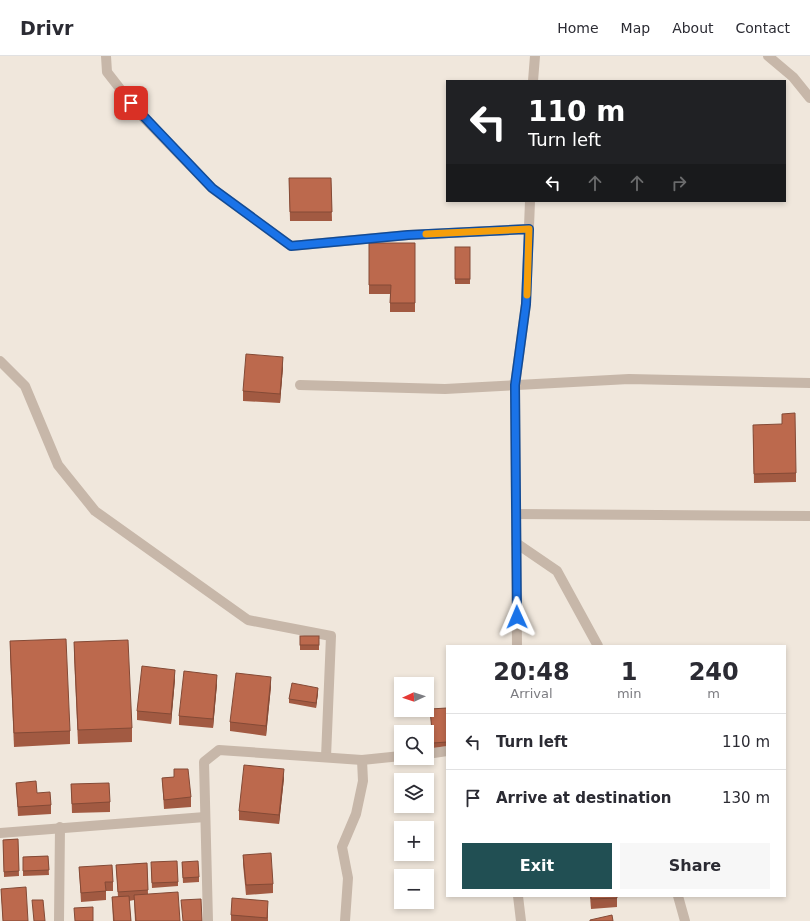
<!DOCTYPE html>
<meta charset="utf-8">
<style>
body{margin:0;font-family:"DejaVu Sans",sans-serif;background:#f7f7f7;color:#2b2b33;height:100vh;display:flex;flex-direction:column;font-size:15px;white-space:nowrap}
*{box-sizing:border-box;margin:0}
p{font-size:13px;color:#7c7c81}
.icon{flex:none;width:22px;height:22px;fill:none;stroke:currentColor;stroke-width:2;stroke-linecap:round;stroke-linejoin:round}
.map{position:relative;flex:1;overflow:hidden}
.details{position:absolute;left:446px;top:589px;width:340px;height:252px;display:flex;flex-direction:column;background:#fff;border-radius:0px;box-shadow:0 2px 6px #0003}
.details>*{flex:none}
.banner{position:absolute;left:446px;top:24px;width:340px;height:122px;border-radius:0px;box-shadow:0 2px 6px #0003;background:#202124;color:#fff;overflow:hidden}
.needle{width:26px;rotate:267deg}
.fabs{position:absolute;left:394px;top:621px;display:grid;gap:8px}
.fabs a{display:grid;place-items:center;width:40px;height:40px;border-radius:0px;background:#fff;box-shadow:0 2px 6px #0003;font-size:20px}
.pin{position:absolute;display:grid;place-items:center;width:34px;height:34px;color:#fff;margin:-17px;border-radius:8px;box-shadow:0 2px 6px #0006}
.me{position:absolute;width:44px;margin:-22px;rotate:359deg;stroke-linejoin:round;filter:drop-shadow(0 0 3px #0008)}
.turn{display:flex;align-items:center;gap:14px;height:84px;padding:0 16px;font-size:18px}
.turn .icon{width:52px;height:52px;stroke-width:2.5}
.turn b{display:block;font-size:28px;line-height:34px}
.lanes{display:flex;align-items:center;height:38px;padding:0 16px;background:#0003;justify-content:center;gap:20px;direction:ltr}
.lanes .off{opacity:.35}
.eta{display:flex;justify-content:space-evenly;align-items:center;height:68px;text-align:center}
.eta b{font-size:24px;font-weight:700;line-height:28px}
.cta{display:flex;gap:8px;margin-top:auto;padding:8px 16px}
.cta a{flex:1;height:46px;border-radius:0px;background:#214f53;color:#fff;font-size:16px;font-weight:700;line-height:46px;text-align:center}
.cta a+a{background:#f7f7f7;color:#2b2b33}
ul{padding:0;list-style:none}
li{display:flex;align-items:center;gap:12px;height:56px;padding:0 16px;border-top:1px solid #e1e1e2}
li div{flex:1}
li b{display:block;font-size:15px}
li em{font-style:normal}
header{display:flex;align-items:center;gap:24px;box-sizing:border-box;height:56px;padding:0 20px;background:#fff;border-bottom:1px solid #e1e1e2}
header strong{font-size:19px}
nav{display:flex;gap:22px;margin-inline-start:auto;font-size:14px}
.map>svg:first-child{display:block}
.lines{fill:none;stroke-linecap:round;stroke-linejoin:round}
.minor{stroke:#c7b7a9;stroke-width:10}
.wall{fill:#a25a42}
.shaded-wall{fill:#844a36}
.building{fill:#bc694d;stroke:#844a36}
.route-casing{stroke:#114b97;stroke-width:10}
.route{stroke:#1a73e8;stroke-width:7}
.slow{stroke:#f59e0b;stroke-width:7}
</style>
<header>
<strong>Drivr</strong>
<nav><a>Home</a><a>Map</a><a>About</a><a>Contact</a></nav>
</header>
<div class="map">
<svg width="810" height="865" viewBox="0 0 810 865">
<rect width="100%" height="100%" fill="#f0e7dc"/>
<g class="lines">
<g class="minor">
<polyline points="106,0 107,16 139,57 213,133 291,190 408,179 529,173"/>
<polyline points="768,0 793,21 810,42"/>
<polyline points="533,25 535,0"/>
<polyline points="0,305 25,330 58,409 95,455 248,564 331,580 326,701"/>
<polyline points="300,329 445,333 629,323 810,327"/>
<polyline points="516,458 810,460"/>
<polyline points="516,487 557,515 598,590"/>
<polyline points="517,590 515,329 526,248 530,145"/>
<polyline points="427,698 447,695"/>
<polyline points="0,777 205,761"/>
<polyline points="518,840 521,865"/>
<polyline points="678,840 685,865"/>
<polyline points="59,865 60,771"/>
<polyline points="208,865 204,706 219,694 362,704 401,700"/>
<polyline points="345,865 348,822 342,791 356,758 363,725 362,704"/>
</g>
</g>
<g class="wall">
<polygon points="289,122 331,122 332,165 290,165"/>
<polygon points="369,187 415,187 415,256 390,256 390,238 369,238"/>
<rect x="455" y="191" width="15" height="37"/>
<polygon points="283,311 280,347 243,345 243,335"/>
<polygon points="753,378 796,417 796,426 754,427"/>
<rect x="300" y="580" width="19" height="14"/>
<polygon points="10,585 70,675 70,688 14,691 10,599"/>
<polygon points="74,586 132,672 132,686 78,688 74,600"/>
<polygon points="175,623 171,668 137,664 137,655"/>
<polygon points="217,628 213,672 179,669 179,660"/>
<polygon points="271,630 266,680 230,675 230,666"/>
<polygon points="318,637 316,652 289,647 289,643"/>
<polygon points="430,653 447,656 447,690 433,692"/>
<polygon points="174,713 191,741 191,751 164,753 162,722 174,721"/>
<polygon points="284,722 279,768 239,764 239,755"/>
<polygon points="16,727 37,737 51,749 51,758 18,760"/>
<polygon points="71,728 110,746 110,756 72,757"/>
<polygon points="18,783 19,820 4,821 3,784"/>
<polygon points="243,799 273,828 273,837 246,839 243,808"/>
<polygon points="48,800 49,819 23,820 23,801"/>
<polygon points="182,806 199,821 199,826 183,827"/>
<polygon points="147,807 148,838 180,865 135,865 134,844 129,845 131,865 113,865 112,841 118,841 116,809"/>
<polygon points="79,811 113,826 113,835 106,835 106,844 81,846"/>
<polygon points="151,811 178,826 178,830 152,832"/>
<polygon points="1,833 28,865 3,865"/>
<polygon points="590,840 617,840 617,851 591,853"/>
<polygon points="268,854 268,865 231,865 231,859"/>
</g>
<g class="shaded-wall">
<polygon points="283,301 283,311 280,347 280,338"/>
<polygon points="175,614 175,623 171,668 171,658"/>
<polygon points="217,619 217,628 213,672 213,663"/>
<polygon points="271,621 271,630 266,680 266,670"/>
<polygon points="318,632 318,637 316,652 316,647"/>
<polygon points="284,713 284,722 279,768 279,759"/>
</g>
<g class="building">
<polygon points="289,122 331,122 332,156 290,156"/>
<polygon points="369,187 415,187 415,247 390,247 391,229 369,229"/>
<rect x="455" y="191" width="15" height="32"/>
<polygon points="246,298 283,301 280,338 243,335"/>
<polygon points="795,357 796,417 754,418 753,369 782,368 782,358"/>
<rect x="300" y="580" width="19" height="9"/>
<polygon points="66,583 70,675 14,677 10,585"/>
<polygon points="128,584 132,672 78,674 74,586"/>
<polygon points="142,610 175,614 171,658 137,655"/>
<polygon points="184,615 217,619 213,663 179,660"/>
<polygon points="236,617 271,621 266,670 230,666"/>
<polygon points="292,627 318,632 316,647 289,643"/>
<polygon points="447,652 447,686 433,687 430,653"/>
<polygon points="244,709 284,713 279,759 239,755"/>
<polygon points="174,713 188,713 191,741 164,744 162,722 174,721"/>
<polygon points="36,725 37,737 50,736 51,749 18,751 16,727"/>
<polygon points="109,727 110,746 72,748 71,728"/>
<polygon points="18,783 19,815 4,816 3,784"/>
<polygon points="271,797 273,828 246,829 243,799"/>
<polygon points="48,800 49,814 23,815 23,801"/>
<polygon points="177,805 178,826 152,827 151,806"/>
<polygon points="198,805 199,821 183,822 182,806"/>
<polygon points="147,807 148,834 118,836 116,809"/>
<polygon points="112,809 113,826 105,826 106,835 81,837 79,811"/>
<polygon points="26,831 28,865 3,865 1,833"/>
<polygon points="178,836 180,865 136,865 134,839"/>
<polygon points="129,840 131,865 114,865 112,841"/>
<polygon points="591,840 617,840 617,842 591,843"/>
<polygon points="232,842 268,845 267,862 231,859"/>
<polygon points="201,843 202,865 183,865 181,844"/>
<polygon points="32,844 43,844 45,865 34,865"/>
<polygon points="93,851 93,865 75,865 74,852"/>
<polygon points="612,859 613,865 590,865 590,864"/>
</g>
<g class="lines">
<g class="route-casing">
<polyline id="route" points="131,47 212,132 291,190 408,179 529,173 526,248 515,329 517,561"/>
</g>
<use href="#route" class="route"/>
<polyline class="slow" points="426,178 529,173 527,239"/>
</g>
</svg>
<div class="fabs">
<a><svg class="needle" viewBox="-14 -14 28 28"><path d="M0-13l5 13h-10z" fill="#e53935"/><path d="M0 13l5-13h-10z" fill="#7c7c81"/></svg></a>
<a><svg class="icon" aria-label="search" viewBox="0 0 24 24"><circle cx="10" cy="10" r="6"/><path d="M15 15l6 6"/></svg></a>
<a><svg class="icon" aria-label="layers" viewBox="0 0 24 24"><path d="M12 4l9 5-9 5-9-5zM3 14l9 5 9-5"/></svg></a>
<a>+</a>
<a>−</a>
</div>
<div class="pin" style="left:131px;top:47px;background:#d93025"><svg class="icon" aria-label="arrive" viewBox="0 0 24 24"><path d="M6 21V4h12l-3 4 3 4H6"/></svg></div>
<svg class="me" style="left:517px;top:561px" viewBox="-20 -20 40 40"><path d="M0-17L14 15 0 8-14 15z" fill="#1a73e8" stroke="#fff" stroke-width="4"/></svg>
<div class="banner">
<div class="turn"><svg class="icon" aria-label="left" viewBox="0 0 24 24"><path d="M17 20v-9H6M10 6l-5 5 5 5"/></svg><div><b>110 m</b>Turn left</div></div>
<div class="lanes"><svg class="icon" aria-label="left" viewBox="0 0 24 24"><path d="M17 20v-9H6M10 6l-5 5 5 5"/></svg><svg class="icon off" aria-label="ahead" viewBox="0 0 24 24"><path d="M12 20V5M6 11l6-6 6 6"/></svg><svg class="icon off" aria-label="ahead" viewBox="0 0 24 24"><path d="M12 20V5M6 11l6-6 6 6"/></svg><svg class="icon off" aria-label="right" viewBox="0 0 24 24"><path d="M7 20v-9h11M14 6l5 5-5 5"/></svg></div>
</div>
<section class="details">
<div class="eta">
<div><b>20:48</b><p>Arrival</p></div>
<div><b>1</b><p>min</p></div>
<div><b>240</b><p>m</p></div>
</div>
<ul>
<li><svg class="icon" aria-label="left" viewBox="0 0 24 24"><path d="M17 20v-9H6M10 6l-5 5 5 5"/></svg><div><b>Turn left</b></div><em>110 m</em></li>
<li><svg class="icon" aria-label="arrive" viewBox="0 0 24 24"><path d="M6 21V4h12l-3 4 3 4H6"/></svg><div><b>Arrive at destination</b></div><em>130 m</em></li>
</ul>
<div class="cta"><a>Exit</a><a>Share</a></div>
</section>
</div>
